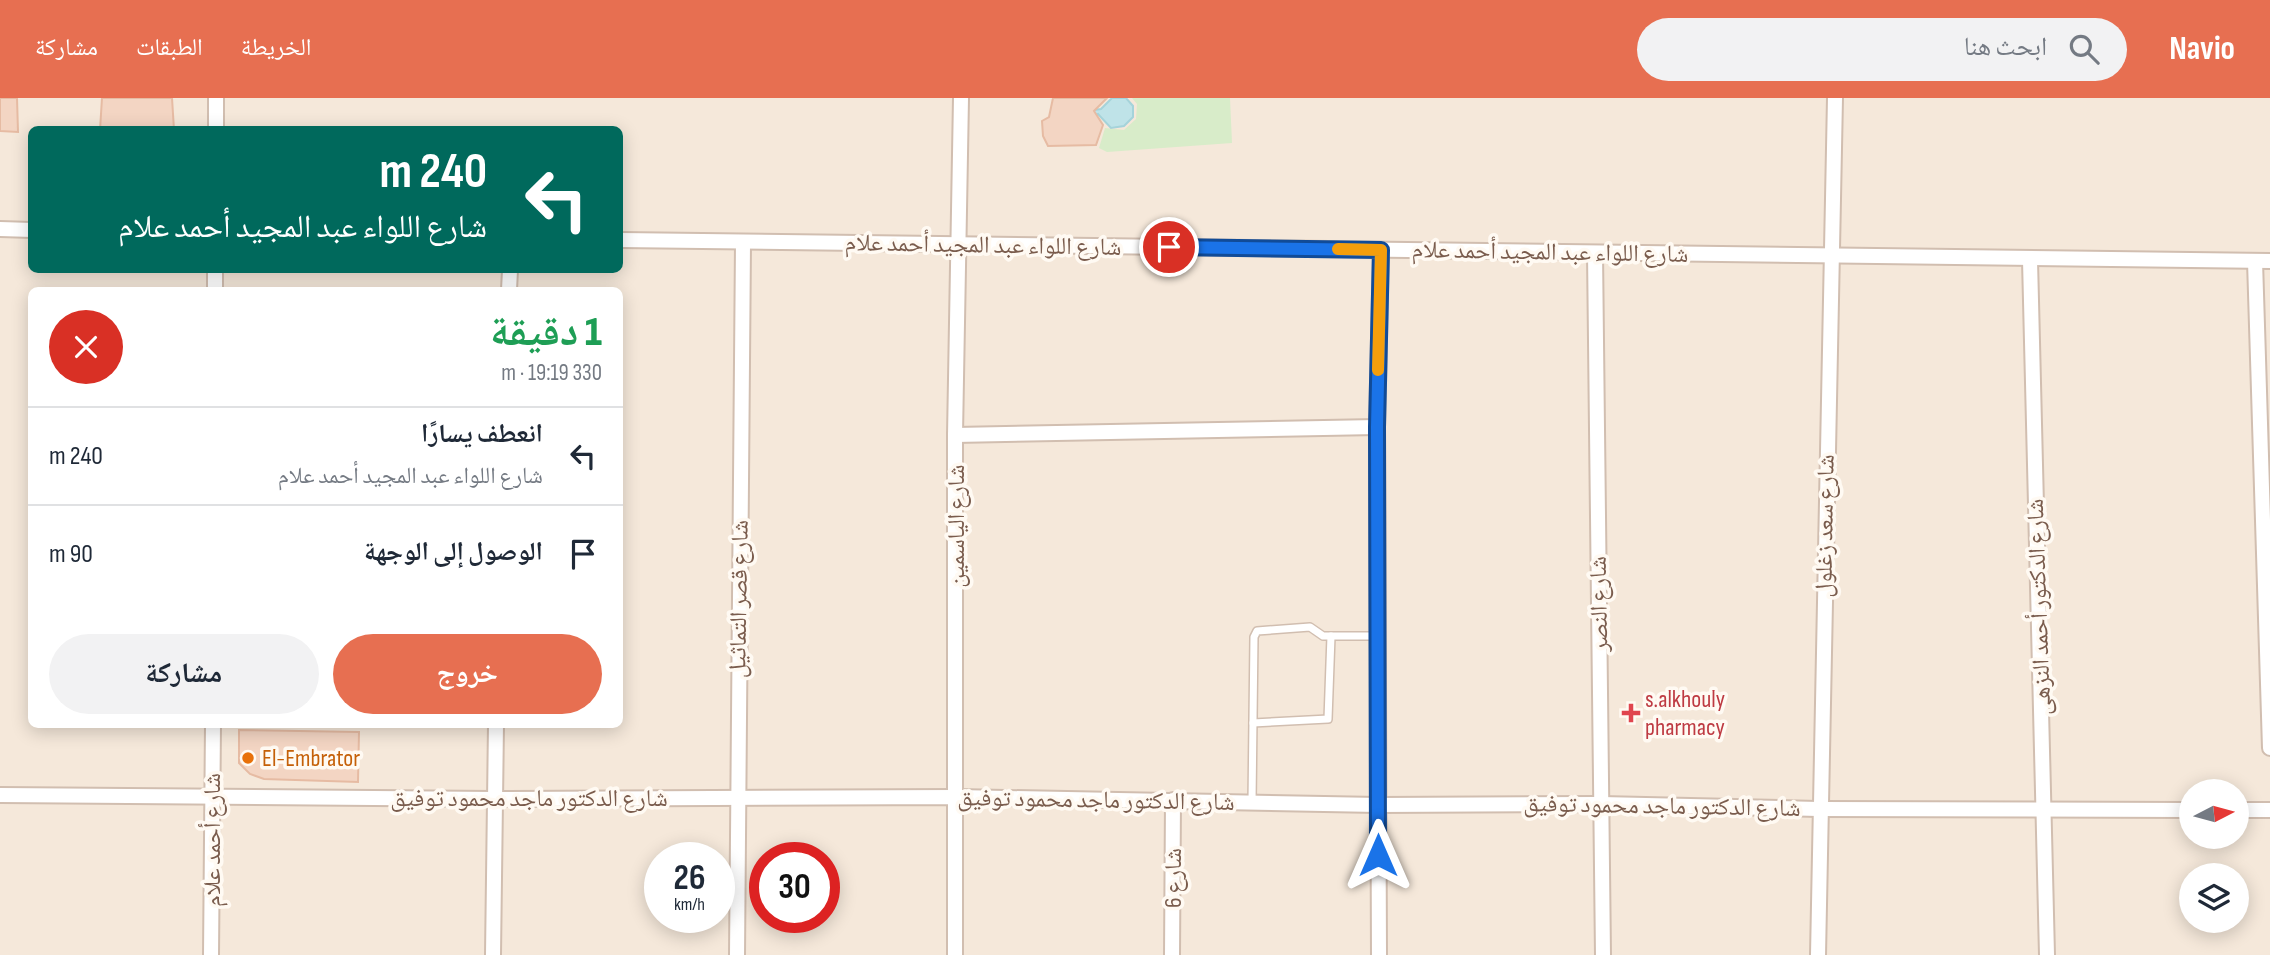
<!DOCTYPE html>
<html lang="ar">
<meta charset="utf-8">
<style>
body{margin:0;font-family:"Sofia Sans Condensed","Noto Naskh Arabic",sans-serif;background:#f2f2f3;color:#1f2937;direction:rtl;height:100vh;display:flex;flex-direction:column;font-size:26px;white-space:nowrap}
*{box-sizing:border-box;margin:0}
p{font-size:23px;color:#747a83}
.icon{flex:none;width:38px;height:38px;fill:none;stroke:currentColor;stroke-width:2;stroke-linecap:round;stroke-linejoin:round}
.map{position:relative;flex:1;overflow:hidden;direction:ltr}
.sheet{position:absolute;left:28px;top:189px;width:595px;height:441px;display:flex;flex-direction:column;background:#fff;border-radius:10px;box-shadow:0 4px 18px #0003;direction:rtl}
.sheet>*{flex:none}
.banner{position:absolute;left:28px;top:28px;width:595px;height:147px;border-radius:10px;box-shadow:0 4px 18px #0003;direction:rtl;background:#00695c;color:#fff;overflow:hidden}
.needle{width:46px;rotate:84deg}
.controls{position:absolute;left:2179px;top:681px;display:grid;gap:14px}
.controls a{display:grid;place-items:center;width:70px;height:70px;border-radius:50%;background:#fff;box-shadow:0 4px 18px #0003;font-size:35px}
.speed{position:absolute;left:644px;top:744px;display:flex;gap:14px;font-size:35px;font-weight:700;text-align:center}
.speed>*{display:grid;place-content:center;width:91px;height:91px;border-radius:50%;background:#fff;box-shadow:0 4px 18px #0003;line-height:1}
.speed small{font-size:18px;font-weight:400}
.speed .limit{border:10px solid #d22;background:#fff;color:#111}
.pin{position:absolute;display:grid;place-items:center;width:60px;height:60px;color:#fff;margin:-30px;border:4px solid #fff;border-radius:50%;box-shadow:0 2px 7px #0007}
.me{position:absolute;width:77px;margin:-38px;rotate:0deg;stroke-linejoin:round;filter:drop-shadow(0 0 5px #0008)}
.turn{display:flex;align-items:center;gap:24px;height:147px;padding:0 21px;font-size:32px}
.turn .icon{width:91px;height:91px;stroke-width:2.5}
.turn b{display:block;font-size:49px;line-height:60px}
.round{display:grid;place-items:center;flex:none;width:74px;height:74px;border-radius:37px;background:#f2f2f3}
.head{display:flex;align-items:center;justify-content:space-between;height:119px;padding:0 21px}
h1{font-size:42px;font-weight:800;line-height:52px;color:#1e9e55}
.primary-button{display:flex;gap:14px;margin-top:auto;padding:14px 21px}
.primary-button a{flex:1;height:80px;border-radius:42px;background:#e76f51;color:#fff;font-size:28px;font-weight:800;line-height:80px;text-align:center}
.primary-button a+a{background:#f2f2f3;color:#1f2937}
ul{padding:0;list-style:none}
li{display:flex;align-items:center;gap:21px;height:98px;padding:0 21px;border-top:2px solid #e0e1e3}
li div{flex:1}
li b{display:block;font-size:26px}
li em{font-style:normal}
header{display:flex;align-items:center;gap:42px;box-sizing:border-box;height:98px;padding:0 35px;background:#e76f51;color:#fff}
header strong{font-size:33px}
nav{display:flex;gap:38px;margin-inline-start:auto;font-size:24px}
.search{width:490px;height:63px;background:#f2f2f3;display:flex;align-items:center;gap:18px;box-sizing:border-box;padding:0 24px;border-radius:38px;color:#747a83;font-size:26px}
.map>svg:first-child{display:block}
.residential{fill:#f5e8da;fill-rule:evenodd}
.green{fill:#d8ecc9}
.water{fill:#bfe3e8;stroke:#a5d3da;stroke-width:2}
.building{fill:#f3d5c3;stroke:#e6bba3;stroke-width:2}
.lines{fill:none;stroke-linecap:round;stroke-linejoin:round}
.service-casing{stroke:#d1beb0;stroke-width:10}
.minor-casing{stroke:#d1beb0;stroke-width:18}
.service{stroke:#fff;stroke-width:7}
.minor{stroke:#fff;stroke-width:14}
.route-casing{stroke:#114b97;stroke-width:18}
.route{stroke:#1a73e8;stroke-width:12}
.slow{stroke:#f59e0b;stroke-width:12}
.health-dot{fill:#e0444e;stroke:#fffaf3;stroke-width:2.5}
.food-dot{fill:#e8710a;stroke:#fffaf3;stroke-width:2.5}
.labels{text-anchor:middle;dominant-baseline:central;stroke-width:7;stroke-linejoin:round;paint-order:stroke}
.street-label{font-size:24px;fill:#7a5c4d;stroke:#fffaf3}
.health-label{font-size:24px;fill:#be3a42;stroke:#fffaf3;text-anchor:start}
.food-label{font-size:24px;fill:#c56008;stroke:#fffaf3;text-anchor:start}
</style>
<header>
<strong>Navio</strong>
<div class="search"><svg class="icon" aria-label="search" viewBox="0 0 24 24"><circle cx="10" cy="10" r="6"/><path d="M15 15l6 6"/></svg>ابحث هنا</div>
<nav><a>الخريطة</a><a>الطبقات</a><a>مشاركة</a></nav>
</header>
<div class="map">
<svg width="2270" height="857" viewBox="0 0 2270 857">
<rect width="100%" height="100%" fill="#fdf6ec"/>
<path class="residential" d="M0,0H2270V857H0ZM32,32H620V172H32ZM32,192H620V626H32ZM2191,693H2236V738H2191ZM660,760H719V819H660ZM765,760H824V819H765ZM2191,777H2236V822H2191Z"/>
<polygon class="green" points="1132,0 1230,0 1232,45 1107,54 1099,50 1105,30 1124,32 1136,21 1137,6"/>
<polygon class="water" points="1112,0 1126,0 1133,8 1133,19 1124,28 1111,30 1098,16 1091,19 1094,12 1101,11"/>
<g class="building">
<polygon points="0,0 17,0 18,34 0,33"/>
<polygon points="102,0 172,0 174,32 100,32"/>
<polygon points="1053,0 1107,0 1094,13 1103,27 1096,47 1048,48 1043,38 1042,23 1049,19"/>
<polygon points="239,632 359,634 358,684 264,681 250,676 239,665"/>
</g>
<g class="lines">
<g class="service-casing">
<g id="service">
<polyline points="1253,625 1328,621 1331,538"/>
<polyline points="1252,704 1254,539 1257,533 1310,529 1323,538 1378,538"/>
</g>
</g>
<g class="minor-casing">
<g id="minor">
<polyline points="216,32 216,0"/>
<polyline points="0,131 32,132"/>
<polyline points="620,142 2270,163"/>
<polyline points="1595,155 1603,857"/>
<polyline points="2030,162 2047,857"/>
<polyline points="2255,163 2270,650"/>
<polyline points="215,192 215,172"/>
<polyline points="509,192 510,172"/>
<polyline points="955,337 1377,329"/>
<polyline points="0,697 493,701 957,699 1378,707 1601,706 1818,711 2191,712"/>
<polyline points="2236,712 2270,712"/>
<polyline points="211,857 213,626"/>
<polyline points="493,857 496,626"/>
<polyline points="737,857 743,145"/>
<polyline points="955,857 955,337 961,0"/>
<polyline points="1172,857 1173,702"/>
<polyline points="1379,857 1377,329 1381,152"/>
<polyline points="1818,857 1835,0"/>
</g>
</g>
<use href="#service" class="service"/>
<use href="#minor" class="minor"/>
</g>
<g class="lines">
<g class="route-casing">
<polyline id="route" points="1169,149 1381,152 1377,329 1378,757"/>
</g>
<use href="#route" class="route"/>
<polyline class="slow" points="1338,151 1381,152 1378,272"/>
</g>
<path class="health-dot" d="M1627.5 604.5h7v7h7v7h-7v7h-7v-7h-7v-7h7z"/>
<circle class="food-dot" cx="248" cy="660" r="7"/>
<g class="labels">
<g class="street-label">
<text transform="translate(983 147) rotate(1)">شارع اللواء عبد المجيد أحمد علام</text>
<text transform="translate(1550 154) rotate(1)">شارع اللواء عبد المجيد أحمد علام</text>
<text transform="translate(956 428) rotate(-90)">شارع الياسمين</text>
<text transform="translate(1825 428) rotate(-89)">شارع سعد زغلول</text>
<text transform="translate(739 501) rotate(-89)">شارع قصر التماثيل</text>
<text transform="translate(1599 506) rotate(-91)">شارع النصر</text>
<text transform="translate(2039 509) rotate(-92)">شارع الدكتور أحمد النزهى</text>
<text x="529" y="700">شارع الدكتور ماجد محمود توفيق</text>
<text transform="translate(1096 702) rotate(1)">شارع الدكتور ماجد محمود توفيق</text>
<text transform="translate(1662 708) rotate(1)">شارع الدكتور ماجد محمود توفيق</text>
<text transform="translate(212 742) rotate(-90)">شارع أحمد علام</text>
<text transform="translate(1173 780) rotate(-90)">شارع 6</text>
</g>
<g class="health-label">
<text x="1645" y="601">s.alkhouly<tspan x="1645" dy="28">pharmacy</tspan></text>
</g>
<g class="food-label">
<text x="262" y="660">El-Embrator</text>
</g>
</g>
</svg>
<div class="controls">
<a><svg class="needle" viewBox="-14 -14 28 28"><path d="M0-13l5 13h-10z" fill="#e53935"/><path d="M0 13l5-13h-10z" fill="#747a83"/></svg></a>
<a><svg class="icon" aria-label="layers" viewBox="0 0 24 24"><path d="M12 4l9 5-9 5-9-5zM3 14l9 5 9-5"/></svg></a>
</div>
<div class="speed"><div>26<small>km/h</small></div><div class="limit">30</div></div>
<div class="pin" style="left:1169px;top:149px;background:#d93025"><svg class="icon" aria-label="arrive" viewBox="0 0 24 24"><path d="M6 21V4h12l-3 4 3 4H6"/></svg></div>
<svg class="me" style="left:1378px;top:757px" viewBox="-20 -20 40 40"><path d="M0-17L14 15 0 8-14 15z" fill="#1a73e8" stroke="#fff" stroke-width="4"/></svg>
<div class="banner">
<div class="turn"><svg class="icon" aria-label="left" viewBox="0 0 24 24"><path d="M17 20v-9H6M10 6l-5 5 5 5"/></svg><div><b>240 m</b>شارع اللواء عبد المجيد أحمد علام</div></div>
</div>
<section class="sheet">
<div class="head"><div><h1>1 دقيقة</h1><p>330 m · 19:19</p></div><a class="round" style="background:#d93025;color:#fff"><svg class="icon" aria-label="close" viewBox="0 0 24 24"><path d="M6 6l12 12M18 6L6 18"/></svg></a></div>
<ul>
<li><svg class="icon" aria-label="left" viewBox="0 0 24 24"><path d="M17 20v-9H6M10 6l-5 5 5 5"/></svg><div><b>انعطف يسارًا</b><p>شارع اللواء عبد المجيد أحمد علام</p></div><em>240 m</em></li>
<li><svg class="icon" aria-label="arrive" viewBox="0 0 24 24"><path d="M6 21V4h12l-3 4 3 4H6"/></svg><div><b>الوصول إلى الوجهة</b></div><em>90 m</em></li>
</ul>
<div class="primary-button"><a>خروج</a><a>مشاركة</a></div>
</section>
</div>
